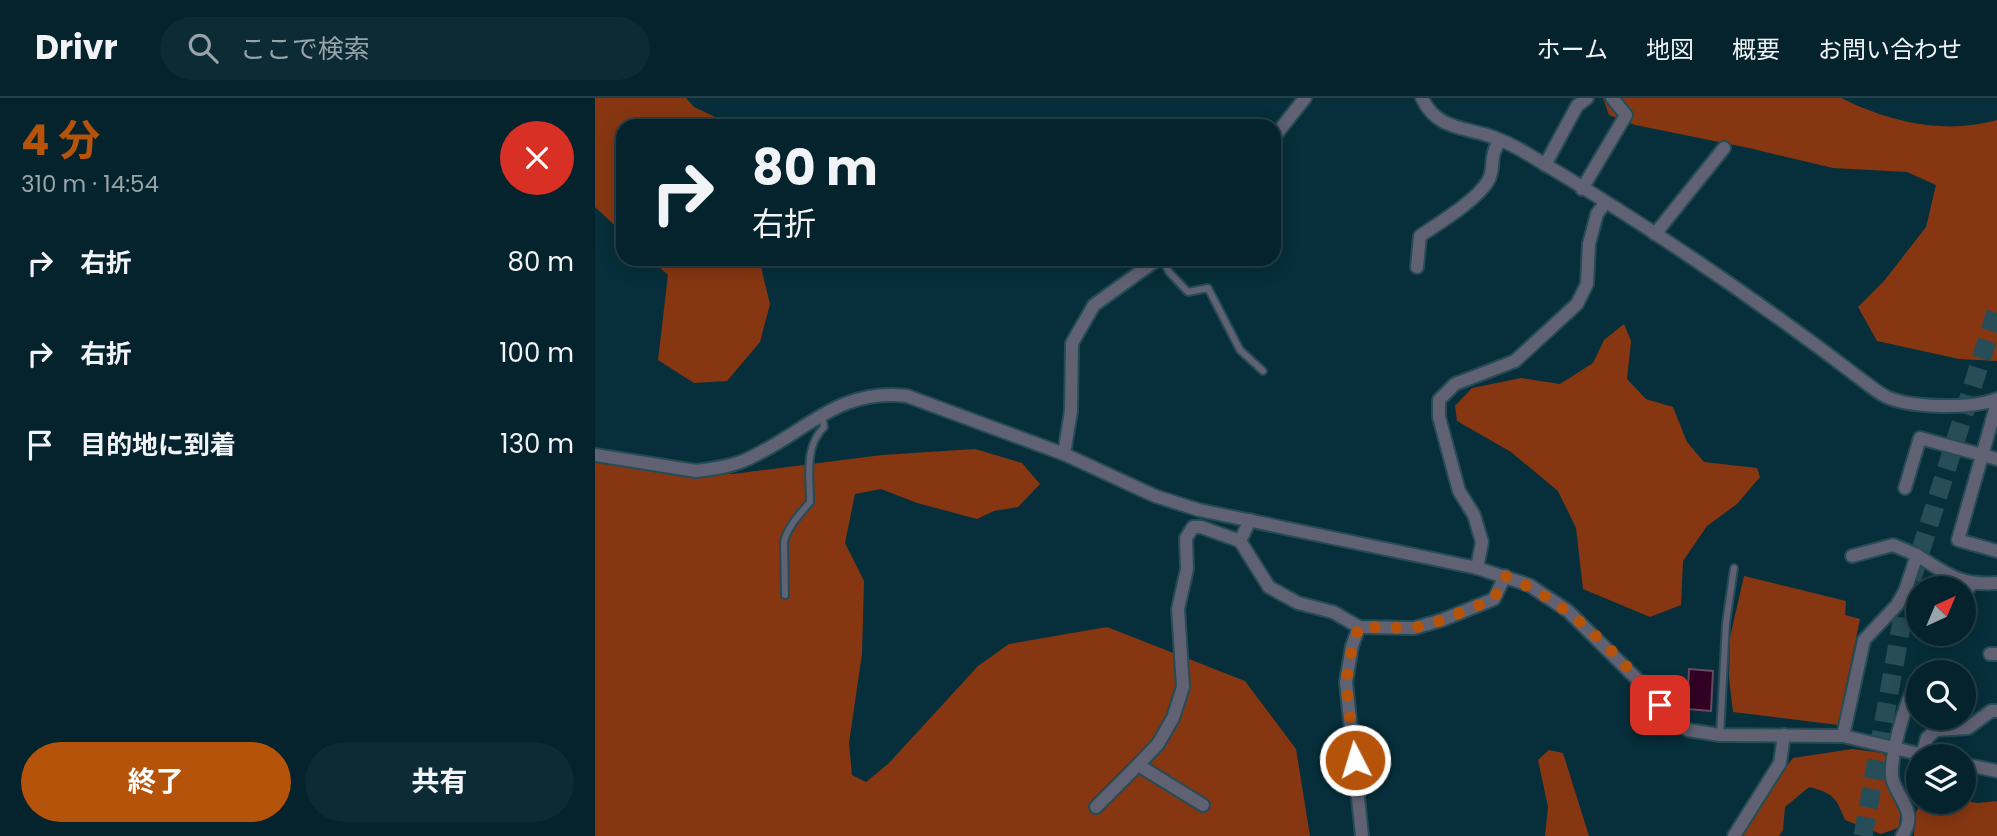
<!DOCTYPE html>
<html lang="ja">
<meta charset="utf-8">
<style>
body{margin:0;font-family:Poppins,"Noto Sans JP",sans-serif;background:#0d2b34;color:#f1f3f6;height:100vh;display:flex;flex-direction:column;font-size:26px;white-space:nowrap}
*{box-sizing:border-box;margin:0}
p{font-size:23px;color:#97a4a9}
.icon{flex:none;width:38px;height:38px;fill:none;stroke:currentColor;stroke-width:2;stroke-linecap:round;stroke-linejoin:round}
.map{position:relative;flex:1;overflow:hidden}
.drawer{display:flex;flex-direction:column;background:#04232c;width:595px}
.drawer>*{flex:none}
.top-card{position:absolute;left:21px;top:21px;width:665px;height:147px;border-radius:21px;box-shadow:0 4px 18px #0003,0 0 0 2px #254048;background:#04232c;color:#f1f3f6;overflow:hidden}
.needle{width:46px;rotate:44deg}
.controls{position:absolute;left:1311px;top:478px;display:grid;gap:14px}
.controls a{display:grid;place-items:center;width:70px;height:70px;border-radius:50%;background:#04232c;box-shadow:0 4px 18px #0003,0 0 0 2px #254048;font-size:35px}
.pin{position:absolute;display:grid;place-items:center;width:60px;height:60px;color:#fff;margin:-30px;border-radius:14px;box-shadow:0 4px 10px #0006}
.me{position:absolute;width:77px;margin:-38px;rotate:355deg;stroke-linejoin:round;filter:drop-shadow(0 0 5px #0008)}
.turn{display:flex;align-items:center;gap:24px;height:147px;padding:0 21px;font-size:32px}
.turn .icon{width:91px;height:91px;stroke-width:2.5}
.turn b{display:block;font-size:49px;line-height:60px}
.round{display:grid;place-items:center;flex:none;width:74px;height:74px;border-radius:37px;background:#0d2b34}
.overview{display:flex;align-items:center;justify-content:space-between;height:119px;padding:0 21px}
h1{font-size:42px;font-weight:700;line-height:52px;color:#b45309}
.action{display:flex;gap:14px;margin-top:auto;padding:14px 21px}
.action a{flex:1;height:80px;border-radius:42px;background:#b45309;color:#fff;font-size:28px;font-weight:700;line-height:80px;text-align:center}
.action a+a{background:#0d2b34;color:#f1f3f6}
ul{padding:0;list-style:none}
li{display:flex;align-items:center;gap:21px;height:91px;padding:0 21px}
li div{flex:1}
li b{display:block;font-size:26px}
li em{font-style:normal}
header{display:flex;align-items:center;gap:42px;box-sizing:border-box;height:98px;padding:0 35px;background:#04232c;border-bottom:2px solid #254048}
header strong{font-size:33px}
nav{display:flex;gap:38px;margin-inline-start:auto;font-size:24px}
.search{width:490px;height:63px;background:#0d2b34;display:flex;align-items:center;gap:18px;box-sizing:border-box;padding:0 24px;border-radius:38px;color:#97a4a9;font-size:26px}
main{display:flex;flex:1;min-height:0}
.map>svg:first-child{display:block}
.green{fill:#863711}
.water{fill:#310022;stroke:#664a64;stroke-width:2}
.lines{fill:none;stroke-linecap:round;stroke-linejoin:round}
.trunk-tunnel{stroke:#274d58;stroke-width:19;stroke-dasharray:19 10;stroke-linecap:butt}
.service-casing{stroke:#254b56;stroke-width:10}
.minor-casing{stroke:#254b56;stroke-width:16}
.service{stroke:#606172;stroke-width:6}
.minor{stroke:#606172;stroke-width:12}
.route{stroke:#b45309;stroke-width:12;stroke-dasharray:0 21.6}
</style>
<header>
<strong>Drivr</strong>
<div class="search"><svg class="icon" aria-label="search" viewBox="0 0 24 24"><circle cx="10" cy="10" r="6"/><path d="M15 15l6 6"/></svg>ここで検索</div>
<nav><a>ホーム</a><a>地図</a><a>概要</a><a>お問い合わせ</a></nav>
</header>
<main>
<section class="drawer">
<div class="overview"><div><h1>4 分</h1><p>310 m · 14:54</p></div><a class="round" style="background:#d93025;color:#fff"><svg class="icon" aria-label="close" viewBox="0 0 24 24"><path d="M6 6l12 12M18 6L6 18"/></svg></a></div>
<ul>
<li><svg class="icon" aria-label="right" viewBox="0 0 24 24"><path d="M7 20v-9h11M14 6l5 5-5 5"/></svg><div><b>右折</b></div><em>80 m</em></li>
<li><svg class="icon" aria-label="right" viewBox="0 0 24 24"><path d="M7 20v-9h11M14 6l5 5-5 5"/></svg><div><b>右折</b></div><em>100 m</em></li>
<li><svg class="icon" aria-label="arrive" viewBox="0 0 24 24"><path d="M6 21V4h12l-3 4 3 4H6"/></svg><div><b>目的地に到着</b></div><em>130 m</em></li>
</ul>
<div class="action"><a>終了</a><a>共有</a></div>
</section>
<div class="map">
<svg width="1402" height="738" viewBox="0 0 1402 738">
<rect width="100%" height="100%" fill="#062f3b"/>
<g class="green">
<polygon points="0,0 91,0 99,9 139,28 28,28 28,135 0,109"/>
<path d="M1008,0H1246C1294,24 1350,37 1402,22V263L1364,261L1282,243L1263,209L1289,183L1331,129L1341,87L1312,74L1238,70L1154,50L1040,27L1014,17Z"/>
<polygon points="55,161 176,161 165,165 175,206 165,244 132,283 99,285 63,262 73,177"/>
<polygon points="1029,226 1036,243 1032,281 1051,301 1078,309 1092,344 1109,364 1162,370 1165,379 1142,406 1112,428 1088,463 1086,507 1055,519 988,491 981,430 963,393 916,354 862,323 860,308 877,290 926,280 965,286 998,265 1009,242"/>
<polygon points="380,351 427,365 445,386 423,409 399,413 382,421 322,405 286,391 260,396 250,445 269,483 267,556 254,645 257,677 271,684 294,665 383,568 414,546 512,529 650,583 701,651 715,738 0,738 0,356 8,355 65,375 138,376 287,357"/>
<polygon points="1149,478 1251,503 1250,517 1265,521 1243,627 1138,614 1134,580 1135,539"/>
<path d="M1257,651L1289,655C1297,680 1311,704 1303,730L1286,736L1250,722C1241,699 1238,695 1214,689L1190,709L1188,732L1184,738H1146L1178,686L1198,660Z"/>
<polygon points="954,652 968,655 994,738 950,738 953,709 943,662"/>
<polygon points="1369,703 1383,705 1402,703 1402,738 1319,738 1320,716 1327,704"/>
</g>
<polygon class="water" points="1094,571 1118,573 1116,613 1092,611"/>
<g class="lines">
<polyline class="trunk-tunnel" points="1268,738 1312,496 1402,211"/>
<g class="service-casing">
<g id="service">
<polyline points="568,161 574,174 593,194 613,190 645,252 668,273"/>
<path d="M190,497L189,444C193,428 205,416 215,404C215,378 209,349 229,329L227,317"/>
<polyline points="1125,637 1131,525 1139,470"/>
</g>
</g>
<g class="minor-casing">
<g id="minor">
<path d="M827,0C841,31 869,29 898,39C909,43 921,49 931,55C1049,125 1163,202 1271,285C1278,290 1286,297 1294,300C1321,310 1376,311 1402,301"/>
<polyline points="679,39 710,0"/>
<polyline points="950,67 982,8 992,0"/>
<polyline points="987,91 1031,17 1017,0"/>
<polyline points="1060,136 1129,50"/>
<path d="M822,169L825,138C844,125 881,103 893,83C901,69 893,58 905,43"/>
<polyline points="1402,305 1363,442 1402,453"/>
<polyline points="469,356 476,313 477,245 499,207 563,161"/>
<path d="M0,357L101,373C117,371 133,369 148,363C208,338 241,289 312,298L469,356L560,398L604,412L882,470L934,487L973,513L1053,592L1077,621L1093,632L1125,637L1248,638L1333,658"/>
<polyline points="1310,390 1325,340 1402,361"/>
<polyline points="655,422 645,443 674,489 703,505 738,514 764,529 819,530 847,522 899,501 910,478"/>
<path d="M1322,457C1351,476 1366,488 1402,485"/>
<polyline points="882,470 887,444 879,417 864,393 844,319 844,302 860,286 920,263 982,206 992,186 994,146 1002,116 1010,105"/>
<polyline points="1368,501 1373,490 1377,486"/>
<polyline points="764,529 757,548 751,584 767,738"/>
<polyline points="1335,537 1348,541 1353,536"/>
<polyline points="1395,556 1402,556"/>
<polyline points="1248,638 1269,542 1302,507 1310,493 1322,457 1298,447 1257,458"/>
<polyline points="1327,657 1332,640 1341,632 1373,630 1396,613 1402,613"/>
<polyline points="1368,666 1402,673"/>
<polyline points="543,667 563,646 578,620 588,589 583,511 592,471 591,440 598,429 606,429 645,443"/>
<polyline points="501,709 543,667 608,707"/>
<polyline points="1139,738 1185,665 1189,637"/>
<path d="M1307,738C1323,715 1305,704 1298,683C1292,666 1311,599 1323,584"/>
</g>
</g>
<use href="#service" class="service"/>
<use href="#minor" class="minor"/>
</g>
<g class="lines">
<path class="route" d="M760,662L751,584L757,548L764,529L819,530L847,522L899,501L910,478C972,502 1023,557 1065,607"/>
</g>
</svg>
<div class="controls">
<a><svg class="needle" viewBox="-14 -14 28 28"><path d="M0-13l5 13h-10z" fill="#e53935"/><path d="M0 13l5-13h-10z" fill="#97a4a9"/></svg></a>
<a><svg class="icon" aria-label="search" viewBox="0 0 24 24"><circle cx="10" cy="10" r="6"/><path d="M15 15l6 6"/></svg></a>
<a><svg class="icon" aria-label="layers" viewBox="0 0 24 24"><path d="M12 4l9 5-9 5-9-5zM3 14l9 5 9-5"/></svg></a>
</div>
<div class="pin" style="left:1065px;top:607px;background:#d93025"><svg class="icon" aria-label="arrive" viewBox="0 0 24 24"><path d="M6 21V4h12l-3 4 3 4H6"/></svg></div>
<svg class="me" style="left:760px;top:662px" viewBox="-20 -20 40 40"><circle r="17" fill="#b45309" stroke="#fff" stroke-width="3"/><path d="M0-11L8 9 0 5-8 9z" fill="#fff"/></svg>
<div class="top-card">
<div class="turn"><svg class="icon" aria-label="right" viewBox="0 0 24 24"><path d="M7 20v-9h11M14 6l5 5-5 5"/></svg><div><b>80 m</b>右折</div></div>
</div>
</div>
</main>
